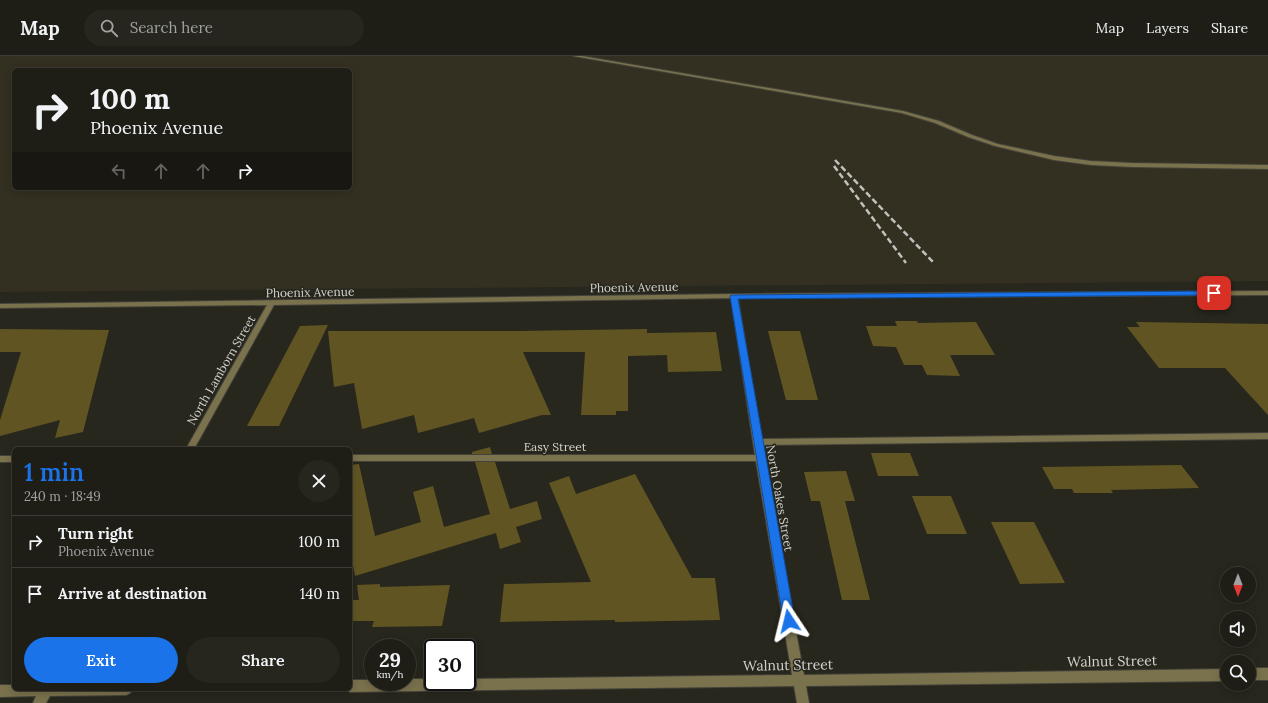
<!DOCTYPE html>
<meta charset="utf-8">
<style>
body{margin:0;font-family:Lora,serif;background:#26261f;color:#f1f3f6;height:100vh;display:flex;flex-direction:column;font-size:15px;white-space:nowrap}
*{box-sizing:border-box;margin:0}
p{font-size:13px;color:#a1a2a1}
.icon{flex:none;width:22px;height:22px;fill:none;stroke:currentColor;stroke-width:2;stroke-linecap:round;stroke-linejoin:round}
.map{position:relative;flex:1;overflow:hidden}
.drawer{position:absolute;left:12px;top:391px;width:340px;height:244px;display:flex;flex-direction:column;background:#1e1d16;border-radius:6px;box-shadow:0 2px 10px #0003,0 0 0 1px #3c3b35}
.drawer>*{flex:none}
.guide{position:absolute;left:12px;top:12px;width:340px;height:122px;border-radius:6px;box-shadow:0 2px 10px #0003,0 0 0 1px #3c3b35;background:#1e1d16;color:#f1f3f6;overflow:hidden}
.needle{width:26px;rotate:180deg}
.controls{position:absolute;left:1220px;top:511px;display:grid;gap:8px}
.controls a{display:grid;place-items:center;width:36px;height:36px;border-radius:50%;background:#1e1d16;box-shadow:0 2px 10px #0003,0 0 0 1px #3c3b35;font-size:20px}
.speed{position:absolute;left:364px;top:583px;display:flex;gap:8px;font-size:20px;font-weight:700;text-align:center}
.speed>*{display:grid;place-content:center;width:52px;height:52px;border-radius:50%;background:#1e1d16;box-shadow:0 2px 10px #0003,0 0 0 1px #3c3b35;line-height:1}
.speed small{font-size:10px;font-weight:400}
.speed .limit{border:2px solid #111;border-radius:6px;background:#fff;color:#111}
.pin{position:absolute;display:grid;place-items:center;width:34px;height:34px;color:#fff;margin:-17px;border-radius:8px;box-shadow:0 2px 6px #0006}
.me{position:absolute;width:44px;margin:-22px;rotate:350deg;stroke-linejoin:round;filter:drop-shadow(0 0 3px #0008)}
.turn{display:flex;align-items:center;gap:14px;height:84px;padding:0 12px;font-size:18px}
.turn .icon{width:52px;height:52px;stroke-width:2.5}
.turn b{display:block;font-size:28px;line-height:34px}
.lanes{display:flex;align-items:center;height:38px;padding:0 12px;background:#0003;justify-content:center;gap:20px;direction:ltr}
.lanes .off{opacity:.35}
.round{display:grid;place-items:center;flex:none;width:42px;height:42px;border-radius:21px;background:#26261f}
.headline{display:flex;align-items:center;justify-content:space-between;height:68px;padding:0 12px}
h1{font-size:24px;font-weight:600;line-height:30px;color:#1a73e8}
.primary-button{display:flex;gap:8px;margin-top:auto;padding:8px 12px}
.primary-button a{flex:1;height:46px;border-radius:24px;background:#1a73e8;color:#fff;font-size:16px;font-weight:600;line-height:46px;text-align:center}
.primary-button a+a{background:#26261f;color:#f1f3f6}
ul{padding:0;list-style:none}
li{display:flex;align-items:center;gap:12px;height:52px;padding:0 12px;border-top:1px solid #3c3b35}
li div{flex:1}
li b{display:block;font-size:15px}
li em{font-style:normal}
header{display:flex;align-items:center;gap:24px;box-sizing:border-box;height:56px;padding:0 20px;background:#1e1d16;border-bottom:1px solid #3c3b35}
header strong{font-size:19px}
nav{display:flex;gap:22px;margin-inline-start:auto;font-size:14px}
.search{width:280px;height:36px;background:#26261f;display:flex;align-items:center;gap:10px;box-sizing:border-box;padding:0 14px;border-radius:22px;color:#a1a2a1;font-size:15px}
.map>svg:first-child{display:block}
.built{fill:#333021;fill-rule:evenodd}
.building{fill:#605522}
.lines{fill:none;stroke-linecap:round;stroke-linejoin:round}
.lane-casing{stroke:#43423a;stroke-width:2}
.street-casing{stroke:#43423a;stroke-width:2}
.lane{fill:#7a714d;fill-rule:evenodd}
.street{fill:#7a714d;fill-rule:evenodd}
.rail{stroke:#c1c0bb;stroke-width:2.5;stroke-dasharray:6 3;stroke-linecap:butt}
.route{fill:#1a73e8;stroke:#114b97}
.labels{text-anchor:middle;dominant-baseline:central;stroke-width:3;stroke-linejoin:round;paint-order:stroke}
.street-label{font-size:12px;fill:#d3d2cd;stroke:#28271e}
.near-street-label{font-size:14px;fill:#d3d2cd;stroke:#28271e}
</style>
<header>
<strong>Map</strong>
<div class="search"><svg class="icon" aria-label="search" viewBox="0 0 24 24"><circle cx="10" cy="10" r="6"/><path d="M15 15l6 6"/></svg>Search here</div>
<nav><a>Map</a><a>Layers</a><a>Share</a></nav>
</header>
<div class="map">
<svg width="1268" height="647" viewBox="0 0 1268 647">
<rect width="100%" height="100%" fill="#28271e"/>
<path class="built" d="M0,0H1268V225L0,236ZM14,14H350V132H14Z"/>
<g class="building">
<polygon points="895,265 917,265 918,267 976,266 995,299 950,299 960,320 927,319 922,309 904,309 896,291 873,290 866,270 897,270"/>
<polygon points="1136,266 1268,268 1268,359 1225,312 1159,312 1127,271 1140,271"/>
<polygon points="328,269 279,370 247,370 300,270"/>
<polygon points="0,273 109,274 83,376 55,382 60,364 0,380 0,364 21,296 0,296"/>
<polygon points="647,273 647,277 716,276 722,315 668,316 667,299 628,300 628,355 616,355 616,359 581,359 585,296 523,296 551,359 542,359 479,377 474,362 418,377 414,359 362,373 354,327 334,331 328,275 519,275"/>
<polygon points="768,275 800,275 818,344 786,344"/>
<polygon points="490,391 492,398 472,398 472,396"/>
<polygon points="871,397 910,397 919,420 878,420"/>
<polygon points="475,406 495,406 510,453 537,445 542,463 516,471 521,486 500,493 496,477 355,520 350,492 350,409 359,408 375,480 421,466 413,436 433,430 444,471 490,458"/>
<polygon points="1181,409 1199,432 1111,434 1113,437 1074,437 1072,433 1054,433 1042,411"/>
<polygon points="846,415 855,445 845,445 870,544 842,544 820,445 811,445 804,416"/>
<polygon points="635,418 692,522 715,522 720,564 615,566 615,564 500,566 504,528 591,526 549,427 569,420 576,438"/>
<polygon points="912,440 951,440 967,478 927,478"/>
<polygon points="991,466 1034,466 1065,527 1020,528"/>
<polygon points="380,528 380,531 450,529 442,570 372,571 374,565 350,565 350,544 359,544 357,529"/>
</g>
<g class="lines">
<g class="lane-casing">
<g id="lane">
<polygon points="573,0 582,0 903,55 939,65 972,79 998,88 1054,100 1091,105 1132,107 1268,109 1268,113 1132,111 1091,109 1054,104 995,90 968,81 935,67 902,57"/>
<polygon points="1268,377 1268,383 758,389 755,388 754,386 755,384 758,383"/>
</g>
</g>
<g class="street-casing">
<g id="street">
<polygon points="1268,235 1268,239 738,242 764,402 804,619 1227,613 1227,625 806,630 809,647 797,647 794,630 350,636 345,633 350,633 350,624 373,624 373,626 407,626 407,623 433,623 433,626 467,626 467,623 792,619 756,405 350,405 350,399 755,399 731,242 274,249 194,393 186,393 267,249 0,252 0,248 734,238"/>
<rect x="0" y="400" width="14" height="6"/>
<rect x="1249" y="612" width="19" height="12"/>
<polygon points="0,629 14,629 14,633 132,633 130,637 126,639 50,640 46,647 33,647 36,640 0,641"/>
</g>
</g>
<use href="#lane" class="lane"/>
<use href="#street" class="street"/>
<g class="rail">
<polyline points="835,104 933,206"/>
<polyline points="834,110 906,207"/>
</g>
</g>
<polygon class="route" points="1214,235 1216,235 1216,239 738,243 795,565 793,569 789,571 784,569 730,240 731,239"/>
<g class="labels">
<g class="street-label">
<text transform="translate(634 231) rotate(-1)">Phoenix Avenue</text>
<text transform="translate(310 236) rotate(-1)">Phoenix Avenue</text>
<text transform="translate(221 314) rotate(-60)">North Lamborn Street</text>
<text x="555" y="390">Easy Street</text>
<text transform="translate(780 442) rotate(80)">North Oakes Street</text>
</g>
<g class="near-street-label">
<text transform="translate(1112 605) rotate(-1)">Walnut Street</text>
<text transform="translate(788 609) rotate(-1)">Walnut Street</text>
</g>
</g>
</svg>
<div class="controls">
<a><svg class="needle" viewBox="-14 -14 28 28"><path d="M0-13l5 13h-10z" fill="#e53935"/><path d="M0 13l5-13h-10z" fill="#a1a2a1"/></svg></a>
<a><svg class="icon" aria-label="sound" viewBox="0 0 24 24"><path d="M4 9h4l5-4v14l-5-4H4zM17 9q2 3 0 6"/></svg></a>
<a><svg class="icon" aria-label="search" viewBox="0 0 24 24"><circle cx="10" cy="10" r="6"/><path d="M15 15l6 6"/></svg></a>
</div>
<div class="speed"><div>29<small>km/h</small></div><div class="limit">30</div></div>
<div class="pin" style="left:1214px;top:237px;background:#d93025"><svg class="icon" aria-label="arrive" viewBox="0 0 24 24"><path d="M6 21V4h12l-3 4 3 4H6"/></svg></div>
<svg class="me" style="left:789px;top:565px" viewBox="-20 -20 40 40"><path d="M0-17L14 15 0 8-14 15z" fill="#1a73e8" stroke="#fff" stroke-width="4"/></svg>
<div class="guide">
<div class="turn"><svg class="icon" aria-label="right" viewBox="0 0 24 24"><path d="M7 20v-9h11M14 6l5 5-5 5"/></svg><div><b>100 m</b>Phoenix Avenue</div></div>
<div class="lanes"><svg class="icon off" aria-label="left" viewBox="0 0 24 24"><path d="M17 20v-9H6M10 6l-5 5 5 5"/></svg><svg class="icon off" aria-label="ahead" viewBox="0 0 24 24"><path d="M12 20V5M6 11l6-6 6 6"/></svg><svg class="icon off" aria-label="ahead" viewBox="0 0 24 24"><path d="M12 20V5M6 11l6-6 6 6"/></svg><svg class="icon" aria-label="right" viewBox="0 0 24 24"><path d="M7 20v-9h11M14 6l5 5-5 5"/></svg></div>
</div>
<section class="drawer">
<div class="headline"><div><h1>1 min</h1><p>240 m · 18:49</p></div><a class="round"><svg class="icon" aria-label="close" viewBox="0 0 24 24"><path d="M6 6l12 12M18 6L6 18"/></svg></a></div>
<ul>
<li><svg class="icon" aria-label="right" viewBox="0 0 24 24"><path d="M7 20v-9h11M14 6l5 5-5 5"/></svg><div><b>Turn right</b><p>Phoenix Avenue</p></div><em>100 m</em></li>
<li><svg class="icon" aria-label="arrive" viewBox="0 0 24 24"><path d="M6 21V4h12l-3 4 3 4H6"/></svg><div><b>Arrive at destination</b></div><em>140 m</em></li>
</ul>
<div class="primary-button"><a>Exit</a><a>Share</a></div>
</section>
</div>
